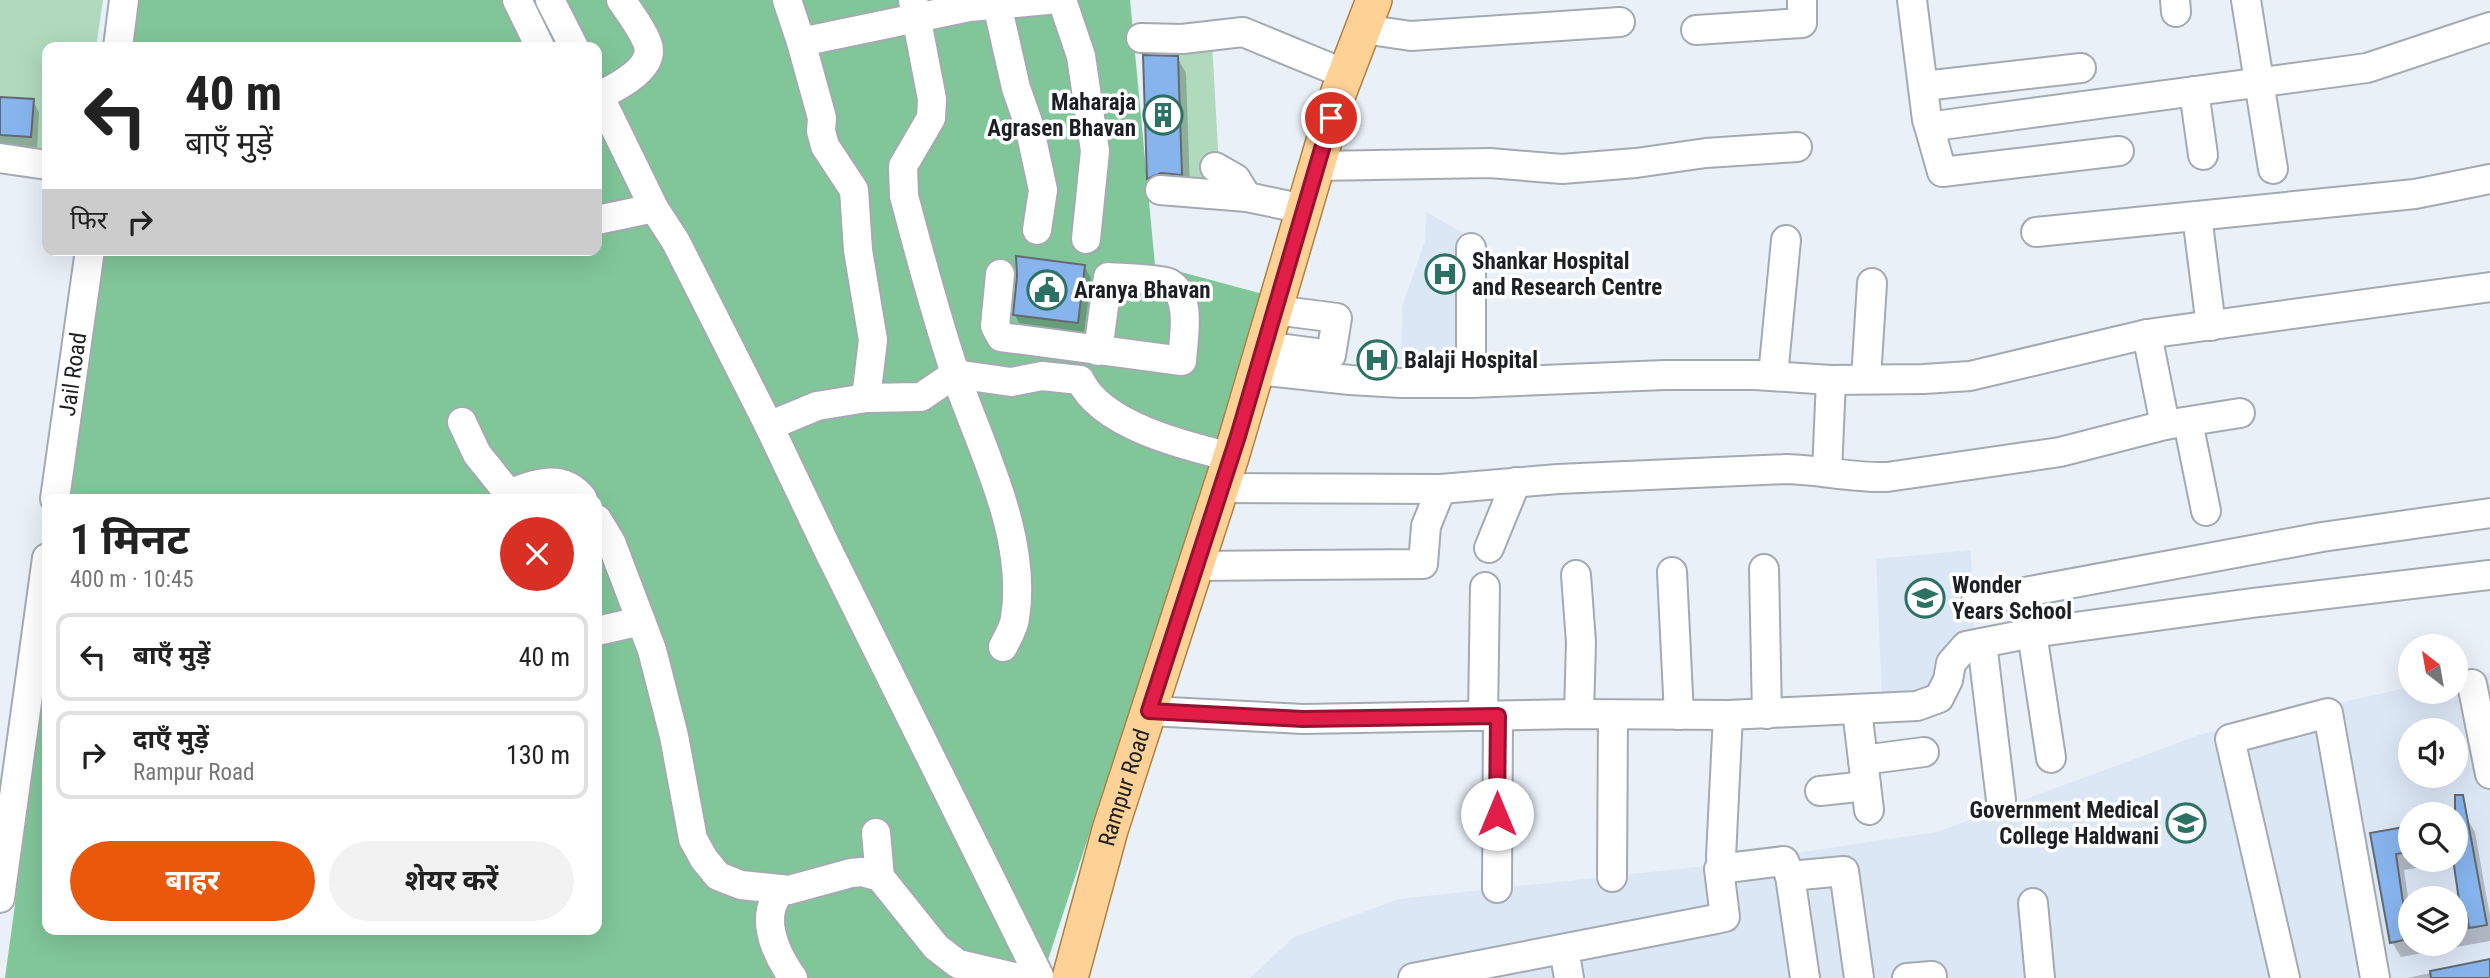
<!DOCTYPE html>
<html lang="hi">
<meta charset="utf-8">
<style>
body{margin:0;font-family:"Roboto Condensed","Noto Sans Devanagari",sans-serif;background:#f2f2f2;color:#222;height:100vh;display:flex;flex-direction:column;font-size:26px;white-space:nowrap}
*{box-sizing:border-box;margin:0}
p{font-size:23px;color:#767676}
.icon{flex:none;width:38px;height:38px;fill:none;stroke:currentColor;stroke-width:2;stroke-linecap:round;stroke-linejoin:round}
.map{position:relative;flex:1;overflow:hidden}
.details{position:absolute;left:42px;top:494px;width:560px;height:441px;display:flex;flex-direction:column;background:#fff;border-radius:14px;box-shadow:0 7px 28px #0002}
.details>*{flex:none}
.hud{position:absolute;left:42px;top:42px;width:560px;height:214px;border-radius:14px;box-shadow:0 7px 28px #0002;background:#fff;color:#222;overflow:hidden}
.needle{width:46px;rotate:329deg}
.buttons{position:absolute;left:2398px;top:634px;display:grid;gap:14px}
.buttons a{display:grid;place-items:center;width:70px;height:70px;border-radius:50%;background:#fff;box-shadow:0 7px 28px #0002;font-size:35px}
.pin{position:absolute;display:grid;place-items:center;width:60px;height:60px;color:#fff;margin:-30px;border:4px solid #fff;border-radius:50%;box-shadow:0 2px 7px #0007}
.me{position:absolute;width:77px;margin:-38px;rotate:0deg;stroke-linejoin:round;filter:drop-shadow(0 0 5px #0008)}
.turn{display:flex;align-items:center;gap:24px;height:147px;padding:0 28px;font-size:32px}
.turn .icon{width:91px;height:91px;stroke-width:2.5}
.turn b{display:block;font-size:49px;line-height:60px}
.then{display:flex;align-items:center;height:66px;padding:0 28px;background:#0003;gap:14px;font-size:26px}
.round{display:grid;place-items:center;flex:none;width:74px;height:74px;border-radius:37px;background:#f2f2f2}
.summary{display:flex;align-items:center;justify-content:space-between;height:119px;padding:0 28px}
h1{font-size:42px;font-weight:700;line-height:52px}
.action{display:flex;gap:14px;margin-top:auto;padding:14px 28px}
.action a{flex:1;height:80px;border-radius:42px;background:#ea580c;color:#fff;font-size:28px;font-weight:700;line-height:80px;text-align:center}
.action a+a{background:#f2f2f2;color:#222}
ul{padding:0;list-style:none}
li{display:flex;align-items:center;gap:21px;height:88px;margin:0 14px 10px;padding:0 14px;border:4px solid #e0e0e0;border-radius:14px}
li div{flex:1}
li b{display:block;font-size:26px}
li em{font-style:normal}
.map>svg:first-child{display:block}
.built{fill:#dce7f6;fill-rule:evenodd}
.green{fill:#b0d9bd}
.forest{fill:#81c699}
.shadow{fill:#0003;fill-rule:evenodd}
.building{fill:#87b4ed;stroke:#636970;stroke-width:2}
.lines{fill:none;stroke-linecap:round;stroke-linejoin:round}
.minor-casing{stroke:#a4aab2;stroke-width:32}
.major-casing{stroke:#af8040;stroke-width:38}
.minor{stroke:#fff;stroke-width:28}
.major{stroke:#fed296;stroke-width:35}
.route-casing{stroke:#92132f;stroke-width:18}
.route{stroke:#e11d48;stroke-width:12}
.labels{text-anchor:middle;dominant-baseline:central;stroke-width:7;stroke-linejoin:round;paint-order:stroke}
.poi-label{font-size:23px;font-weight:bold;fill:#1d1f22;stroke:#fff;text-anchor:start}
.street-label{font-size:23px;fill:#1d1f22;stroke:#fff}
</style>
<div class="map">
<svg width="2490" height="978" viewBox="0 0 2490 978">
<rect width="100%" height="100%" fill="#e9f0f8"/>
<g class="built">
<polygon points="1426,212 1476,240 1477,376 1401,375 1402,307 1425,241"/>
<polygon points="1971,550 1974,636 1928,691 1882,697 1876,559"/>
<path d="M2471,673H2490V978H1250L1294,937L1399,899L1706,866L1937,832L2202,734L2410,687V691H2455V677ZM2410,730H2455V775H2410ZM2410,814H2455V859H2410ZM2410,898H2455V943H2410Z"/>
</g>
<g class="green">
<polygon points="0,0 103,0 96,47 47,47 47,149 0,143"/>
<polygon points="1212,43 1220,184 1147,179 1182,177 1178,51 1143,52"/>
</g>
<polygon class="forest" points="137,0 1130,0 1155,265 1263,294 1183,548 1042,978 5,978 47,668 47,929 597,929 597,499 70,499 104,250 597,250 597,47 131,47"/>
<g class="shadow">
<polygon points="1145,56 1177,57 1186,73 1190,190 1158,194 1149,179"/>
<polygon points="0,99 33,101 39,113 37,148 0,146"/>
<polygon points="1084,266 1091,278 1084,334 1021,327 1015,315"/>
<path d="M2466,817L2475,832L2490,916V941L2401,957L2392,942L2372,835L2410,828V859H2455ZM2455,862L2461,902L2455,903V943H2410V910L2404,870Z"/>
<polygon points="2490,960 2490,978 2407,978"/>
</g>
<g class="building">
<polygon points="1143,55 1178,56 1182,175 1161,173 1147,179"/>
<polygon points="0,97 34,99 31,137 0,135"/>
<polygon points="1016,256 1085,265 1078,323 1013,315 1017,276"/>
<polygon points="2455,795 2463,795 2487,925 2469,928 2467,915 2455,917 2455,901 2459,900 2453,859 2455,859"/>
<polygon points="2410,826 2410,852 2396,854 2405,916 2410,916 2410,933 2402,935 2404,940 2390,943 2370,833"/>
<polygon points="2490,959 2490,978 2431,978 2430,971"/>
</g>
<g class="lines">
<g class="minor-casing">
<g id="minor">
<polyline points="517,0 540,47"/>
<polyline points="550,0 574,47"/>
<polyline points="787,0 801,42 822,118 821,131 825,146 854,190 858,250 873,340 866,398"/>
<path d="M913,0L932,99L931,118L903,166L904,196C920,256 936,317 956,376C982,451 1028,537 1015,618C1014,628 1007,638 1003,647"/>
<polyline points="1062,0 1081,56 1095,151 1086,239"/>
<polyline points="1912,0 1927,120 1929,126 1935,126 2367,68 2490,27"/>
<polyline points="2175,0 2176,12"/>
<polyline points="2246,0 2273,169"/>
<polyline points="997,4 1016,88 1029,125 1043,190 1037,230"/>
<polyline points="1363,29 1411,36 1620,22"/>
<polyline points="1696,30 1802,23 1802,0"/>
<polyline points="1141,38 1182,39 1243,32 1345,74"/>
<polyline points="801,42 969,7 1048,0"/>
<polyline points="118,47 124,0"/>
<polyline points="1924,86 2081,68"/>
<polyline points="597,91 654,208 676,242 769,426 828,550 1040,978"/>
<polyline points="2194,91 2203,155"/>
<path d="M597,97C615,88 658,68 647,42C641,27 630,13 621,0"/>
<polyline points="1929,126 1942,172 2119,151"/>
<polyline points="0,158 47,165"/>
<polyline points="1317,166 1490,163 1562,169 1636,163 1706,153 1797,147"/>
<polyline points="1215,167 1236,179 1247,197"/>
<polyline points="1160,190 1247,197 1304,209"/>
<polyline points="2197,216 2211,326"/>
<polyline points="597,220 654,208"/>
<polyline points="2036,232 2415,194 2490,179"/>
<polyline points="1471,248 1471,383"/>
<path d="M1000,274L995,326L1001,337L1182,361C1183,339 1193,297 1169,283C1161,279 1120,278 1108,277L1098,351"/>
<polyline points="2147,334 2165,425"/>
<polyline points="1264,346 1331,355 1337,318 1275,310"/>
<polyline points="1257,370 1350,380 1401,383 1471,383 1665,375 1755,375 1831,380 1924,379 1970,376 2147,334 2490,287"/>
<polyline points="1773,376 1786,240"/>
<polyline points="1866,379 1872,283"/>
<polyline points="462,422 477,454 509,494"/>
<polyline points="2188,422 2206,511"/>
<path d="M769,426L817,406L866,398L921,397L955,374L1011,382L1042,376L1080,380C1102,426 1186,446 1231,457"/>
<polyline points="1827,472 1831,380"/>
<path d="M1221,488L1441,489L1558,479L1787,469C1821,470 1853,478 1887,477L2060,452L2165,425L2240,413"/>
<path id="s1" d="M55,499L90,250"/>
<path d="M508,499L509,494C534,483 563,473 583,499"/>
<polyline points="597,519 611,542 652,650 674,736 693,839 704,859 718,876 741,885 789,890 851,873 862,872 880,877 936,947 958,964 1018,978"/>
<polyline points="1489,548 1516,482"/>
<polyline points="1196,566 1423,564 1426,526 1441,489"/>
<polyline points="1764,569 1767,714"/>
<polyline points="1672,572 1679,715"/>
<polyline points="1576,575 1581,642 1579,714"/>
<polyline points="1976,601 2322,537 2490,513"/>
<polyline points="597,631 641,621"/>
<polyline points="2032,633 2051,758"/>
<polyline points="1982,643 2001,800"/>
<polyline points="2472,684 2490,774"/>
<polyline points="1857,710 1869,810"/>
<polyline points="1149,711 1303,719 1579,714 1728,715 1917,706 1939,698 1948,680 1951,663 1966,646 2032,633 2252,603 2490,575"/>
<polyline points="1483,716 1485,587"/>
<polyline points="1863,760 1924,752"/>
<polyline points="1820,791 1866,786"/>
<polyline points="876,833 880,877"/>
<polyline points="1721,857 1728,715"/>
<polyline points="1790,876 1844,871 1859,978"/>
<polyline points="1612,877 1613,715"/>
<polyline points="1497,888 1498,716"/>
<path d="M781,889C778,895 772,903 771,910C766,933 780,960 793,978"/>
<polyline points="0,898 47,558"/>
<polyline points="2033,903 2040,978"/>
<polyline points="1564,949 1569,978"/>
<polyline points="1413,978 1716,919 1725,917 1719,869 1784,861 1790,876 1805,978"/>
<polyline points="1907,978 1932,976"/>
<polyline points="2285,978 2230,739 2328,713 2375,978"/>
</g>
</g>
<g class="major-casing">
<g id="major">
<path id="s2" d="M1070,978L1110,830L1231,457L1338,94L1374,0"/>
</g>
</g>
<use href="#minor" class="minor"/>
<use href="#major" class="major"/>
</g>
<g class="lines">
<g class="route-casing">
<polyline id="route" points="1331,118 1238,436 1149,711 1303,719 1498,716 1497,814"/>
</g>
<use href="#route" class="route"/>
</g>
<defs>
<g id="building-ring" transform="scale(2.0125)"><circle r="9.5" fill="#fff" stroke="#2b7164" stroke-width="1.5"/><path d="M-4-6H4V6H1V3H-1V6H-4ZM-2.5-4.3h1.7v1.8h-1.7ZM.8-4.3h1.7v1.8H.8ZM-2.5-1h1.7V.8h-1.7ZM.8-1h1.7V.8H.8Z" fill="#2b7164"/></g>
<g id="hospital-ring" transform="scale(2.0125)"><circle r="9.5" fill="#fff" stroke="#2b7164" stroke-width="1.5"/><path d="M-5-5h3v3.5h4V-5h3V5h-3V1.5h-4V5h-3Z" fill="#2b7164"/></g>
<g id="civic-ring" transform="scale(2.0125)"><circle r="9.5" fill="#fff" stroke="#2b7164" stroke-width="1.5"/><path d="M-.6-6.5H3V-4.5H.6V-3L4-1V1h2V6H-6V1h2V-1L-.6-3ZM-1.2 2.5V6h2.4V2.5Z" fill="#2b7164"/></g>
<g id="school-ring" transform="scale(2.0125)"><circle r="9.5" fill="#fff" stroke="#2b7164" stroke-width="1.5"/><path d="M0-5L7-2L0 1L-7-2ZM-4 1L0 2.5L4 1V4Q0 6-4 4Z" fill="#2b7164"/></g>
<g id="university-ring" transform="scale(2.0125)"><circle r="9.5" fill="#fff" stroke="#2b7164" stroke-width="1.5"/><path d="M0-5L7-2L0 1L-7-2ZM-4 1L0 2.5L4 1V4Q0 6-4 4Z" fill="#2b7164"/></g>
</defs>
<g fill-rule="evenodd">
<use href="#building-ring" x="1163" y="115"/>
<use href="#hospital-ring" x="1445" y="274"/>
<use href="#civic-ring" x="1047" y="290"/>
<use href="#hospital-ring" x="1377" y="360"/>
<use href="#school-ring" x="1925" y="598"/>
<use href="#university-ring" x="2186" y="823"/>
</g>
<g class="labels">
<g class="poi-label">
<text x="1136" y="102" text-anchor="end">Maharaja<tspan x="1136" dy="26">Agrasen Bhavan</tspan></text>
<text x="1472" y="261">Shankar Hospital<tspan x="1472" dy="26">and Research Centre</tspan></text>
<text x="1074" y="290">Aranya Bhavan</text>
<text x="1404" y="360">Balaji Hospital</text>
<text x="1952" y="585">Wonder<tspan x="1952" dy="26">Years School</tspan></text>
<text x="2159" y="810" text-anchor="end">Government Medical<tspan x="2159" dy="26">College Haldwani</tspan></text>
</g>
<g class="street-label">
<text stroke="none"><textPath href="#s1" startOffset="126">Jail Road</textPath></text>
<text stroke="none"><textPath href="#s2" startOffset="198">Rampur Road</textPath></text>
</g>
</g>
</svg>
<div class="buttons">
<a><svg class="needle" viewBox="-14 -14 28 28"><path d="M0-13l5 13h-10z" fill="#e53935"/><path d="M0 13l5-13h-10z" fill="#767676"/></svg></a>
<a><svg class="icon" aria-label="sound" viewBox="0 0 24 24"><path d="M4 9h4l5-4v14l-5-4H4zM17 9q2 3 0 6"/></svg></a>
<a><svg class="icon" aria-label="search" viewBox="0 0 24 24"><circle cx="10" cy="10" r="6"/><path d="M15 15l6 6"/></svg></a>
<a><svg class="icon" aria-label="layers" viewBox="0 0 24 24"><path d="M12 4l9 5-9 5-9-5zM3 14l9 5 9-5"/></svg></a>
</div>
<div class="pin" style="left:1331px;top:118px;background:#d93025"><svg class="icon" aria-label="arrive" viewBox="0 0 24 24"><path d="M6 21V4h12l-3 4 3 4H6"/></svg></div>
<svg class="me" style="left:1497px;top:814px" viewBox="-20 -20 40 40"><circle r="19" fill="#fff"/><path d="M0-13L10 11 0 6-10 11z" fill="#e11d48"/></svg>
<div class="hud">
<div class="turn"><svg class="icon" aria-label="left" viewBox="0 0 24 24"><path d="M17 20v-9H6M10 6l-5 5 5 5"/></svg><div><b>40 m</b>बाएँ मुड़ें</div></div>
<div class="then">फिर<svg class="icon" aria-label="right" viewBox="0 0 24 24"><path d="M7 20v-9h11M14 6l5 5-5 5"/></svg></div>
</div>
<section class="details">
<div class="summary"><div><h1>1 मिनट</h1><p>400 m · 10:45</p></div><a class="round" style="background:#d93025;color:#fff"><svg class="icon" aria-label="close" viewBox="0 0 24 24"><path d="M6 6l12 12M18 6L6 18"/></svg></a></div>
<ul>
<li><svg class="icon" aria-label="left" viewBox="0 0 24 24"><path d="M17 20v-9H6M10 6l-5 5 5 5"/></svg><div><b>बाएँ मुड़ें</b></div><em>40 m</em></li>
<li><svg class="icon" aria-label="right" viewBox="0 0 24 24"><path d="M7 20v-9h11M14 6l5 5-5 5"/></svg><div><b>दाएँ मुड़ें</b><p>Rampur Road</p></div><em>130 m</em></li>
</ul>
<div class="action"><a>बाहर</a><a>शेयर करें</a></div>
</section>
</div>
